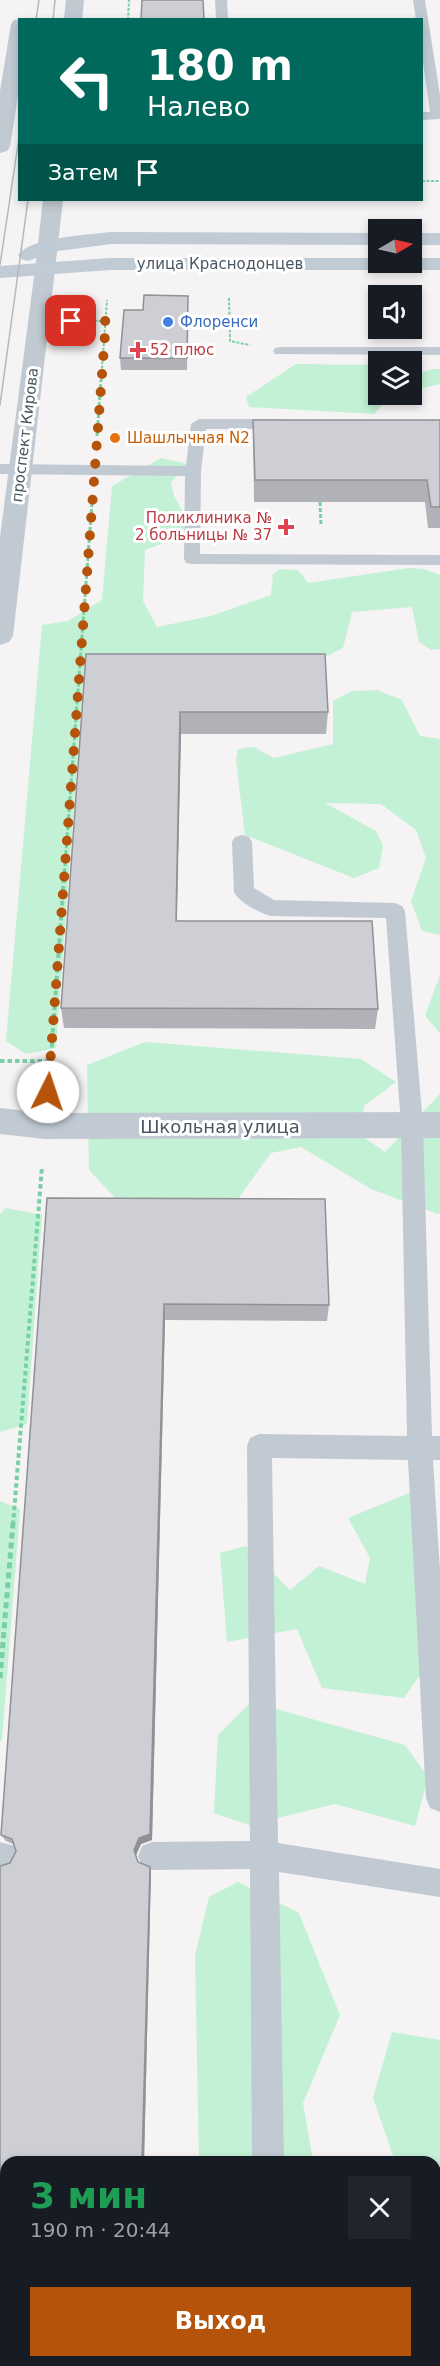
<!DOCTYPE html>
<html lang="ru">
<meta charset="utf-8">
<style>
body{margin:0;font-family:"DejaVu Sans",sans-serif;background:#20242c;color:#f1f3f6;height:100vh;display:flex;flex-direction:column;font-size:22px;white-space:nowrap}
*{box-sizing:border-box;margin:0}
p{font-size:20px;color:#9ea1a6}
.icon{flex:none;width:33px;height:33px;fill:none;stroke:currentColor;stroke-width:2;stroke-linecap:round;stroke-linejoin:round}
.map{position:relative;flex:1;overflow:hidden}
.side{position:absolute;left:0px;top:2156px;width:441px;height:212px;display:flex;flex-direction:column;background:#171b24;border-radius:18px 18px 0 0;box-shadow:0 3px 9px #0003}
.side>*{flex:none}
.guide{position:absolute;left:18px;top:18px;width:405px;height:183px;border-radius:0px;box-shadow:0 3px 9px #0003;background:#00695c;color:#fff;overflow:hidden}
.needle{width:39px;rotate:81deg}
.controls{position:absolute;left:368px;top:219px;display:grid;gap:12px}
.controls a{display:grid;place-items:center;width:54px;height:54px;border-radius:0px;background:#171b24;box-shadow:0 3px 9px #0003;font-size:30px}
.pin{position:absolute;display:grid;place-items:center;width:51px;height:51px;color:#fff;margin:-26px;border-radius:12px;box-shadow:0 3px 9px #0006}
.me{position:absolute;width:66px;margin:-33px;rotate:4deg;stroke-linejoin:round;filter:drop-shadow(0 0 4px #0008)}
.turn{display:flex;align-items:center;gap:21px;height:126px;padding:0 30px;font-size:27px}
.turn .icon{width:78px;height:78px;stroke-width:2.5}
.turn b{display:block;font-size:42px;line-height:51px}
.then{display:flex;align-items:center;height:57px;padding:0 30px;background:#0003;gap:12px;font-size:22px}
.round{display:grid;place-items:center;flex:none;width:63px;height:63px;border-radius:0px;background:#20242c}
.summary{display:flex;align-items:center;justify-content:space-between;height:102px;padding:0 30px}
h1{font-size:36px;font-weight:700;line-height:45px;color:#1e9e55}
.primary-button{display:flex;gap:12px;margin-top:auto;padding:12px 30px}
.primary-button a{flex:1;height:69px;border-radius:0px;background:#b45309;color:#fff;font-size:24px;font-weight:700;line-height:69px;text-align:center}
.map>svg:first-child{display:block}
.green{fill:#c3f1d5}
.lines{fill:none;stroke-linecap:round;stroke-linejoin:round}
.path-far3{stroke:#7ad0a6;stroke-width:2;stroke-dasharray:3 1.5;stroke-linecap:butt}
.path-far2{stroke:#7ad0a6;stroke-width:3;stroke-dasharray:4 2;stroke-linecap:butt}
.path-far1{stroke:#7ad0a6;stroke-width:4;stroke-dasharray:4.5 3;stroke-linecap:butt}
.path{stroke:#7ad0a6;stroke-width:5;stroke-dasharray:6 4;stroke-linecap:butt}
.service{fill:#c1cad2;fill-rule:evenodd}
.minor{fill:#c1cad2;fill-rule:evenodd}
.tertiary{fill:#c1cad2;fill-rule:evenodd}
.secondary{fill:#c1cbd6;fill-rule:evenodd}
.tram{stroke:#b5b8bd;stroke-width:1.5}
.wall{fill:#b0b2b7}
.shaded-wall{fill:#909195}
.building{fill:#cdcfd5;stroke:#909195;stroke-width:1.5}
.route{stroke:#b45309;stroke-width:10;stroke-dasharray:0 18}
.shop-dot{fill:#3f7fe0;stroke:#fff;stroke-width:2}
.health-dot{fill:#e0444e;stroke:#fff;stroke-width:2}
.food-dot{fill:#e8710a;stroke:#fff;stroke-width:2}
.labels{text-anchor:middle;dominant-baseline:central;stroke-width:6;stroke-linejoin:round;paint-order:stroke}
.far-street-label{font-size:15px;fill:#4a5661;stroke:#fff}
.far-shop-label{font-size:15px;fill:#366cbe;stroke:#fff;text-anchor:start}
.far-health-label{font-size:15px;fill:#be3a42;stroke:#fff;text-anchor:start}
.far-food-label{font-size:15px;fill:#c56008;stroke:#fff;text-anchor:start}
.street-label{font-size:18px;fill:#4a5661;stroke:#fff}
</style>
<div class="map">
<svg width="440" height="2366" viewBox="0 0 440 2366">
<rect width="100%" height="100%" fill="#f5f3f3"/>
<g class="green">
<polygon points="296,364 372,365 378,373 378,394 395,395 390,396 374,414 249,407 246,397"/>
<polygon points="433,369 440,369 440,384 411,391 411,375"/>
<polygon points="161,458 188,464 171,482 174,496 188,521 179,537 145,550 143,601 157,627 211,616 271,595 273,574 280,569 298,570 308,583 409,568 424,569 440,575 440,649 431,650 419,642 412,607 352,612 343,648 304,668 84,669 56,1048 26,1054 6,1041 42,625 68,621 102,600 112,486"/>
<polygon points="377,690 402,700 420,736 440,739 440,935 422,931 411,901 426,858 416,830 381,804 325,803 376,831 383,846 379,868 354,878 245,835 236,760 238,749 254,747 274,758 333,744 333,701 352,691"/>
<polygon points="440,975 440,1033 425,1016"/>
<polygon points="145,1042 361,1059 396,1082 364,1106 359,1134 385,1152 440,1094 440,1213 438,1214 371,1189 301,1147 271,1153 232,1207 119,1202 89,1170 87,1065"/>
<polygon points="6,1208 42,1215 27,1424 0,1432 0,1214"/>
<polygon points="419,1489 432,1657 404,1698 322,1688 297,1629 227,1642 220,1553 246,1546 290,1590 319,1566 365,1584 370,1558 348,1518"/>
<polygon points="0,1501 20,1509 2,1740 0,1742"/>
<polygon points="251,1702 405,1745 428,1777 415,1826 335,1804 249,1825 214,1813 218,1735"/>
<polygon points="238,1882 299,1913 340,2015 303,2103 313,2161 199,2162 195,1956 209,1897"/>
<polygon points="392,2032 440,2040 440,2191 435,2188 435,2162 395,2161 373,2098"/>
<rect x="203" y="2361" width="208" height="5"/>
</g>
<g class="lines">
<g class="path-far3">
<polyline points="128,20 129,0"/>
<polyline points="422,181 440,181"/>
<polyline points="229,298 230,341 250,345"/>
<polyline points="76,321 106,321"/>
<polyline points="101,382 107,300"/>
</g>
<g class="path-far2">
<polyline points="97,436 101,380"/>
<polyline points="320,502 321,525"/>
<polyline points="64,878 92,503"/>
</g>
<g class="path-far1">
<polyline points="0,1061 50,1061"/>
<polyline points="49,1085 64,877"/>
<polyline points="13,1525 42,1167"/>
</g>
<polyline class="path" points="0,1678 13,1523"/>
<g class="service">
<polygon points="215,0 227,0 228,20 216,20"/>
<polygon points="413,0 425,0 440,95 440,119 422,120 422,112 430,112 422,55 422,20 416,20"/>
<polygon points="280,347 440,347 440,355 275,354 273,351 275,348"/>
<polygon points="199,419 283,419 291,424 283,429 206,429 201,471 200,554 440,555 440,565 192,564 186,563 184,559 185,476 0,474 0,464 186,466 191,424"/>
<path d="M242,835L249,837L252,842L254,888L274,900L395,903L402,906L405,911L423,1125L432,1436H440V1460H433L440,1570V1812L430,1808L426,1798L408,1460L272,1458L278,1843L440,1869V1897L279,1872L284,2162H252L250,1869L152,1870L142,1866L138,1856L142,1846L152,1842L250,1841L247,1446L250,1438L259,1434L407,1436L401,1125L386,918L270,916C258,912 240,903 234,892L232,842L235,837Z"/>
<polygon points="0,1842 15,1846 19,1856 15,1866 0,1870"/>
<rect x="254" y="2361" width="34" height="5"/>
</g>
<g class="minor">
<polygon points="66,0 84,0 82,20 64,20"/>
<polygon points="20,19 23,20 20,20 20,83 10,147 7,151 0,153 0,91 11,24 14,20"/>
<polygon points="43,200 63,200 55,269 52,273 45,275 38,273 35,269"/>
<polygon points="0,1108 45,1113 440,1112 440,1138 45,1139 0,1134"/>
</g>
<polygon class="tertiary" points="45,263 52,265 55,269 13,636 9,642 0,645 0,537 35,269 38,265"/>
<g class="secondary">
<path d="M111,232L378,233V245L111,244L51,252L28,261L21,259L18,255C30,237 89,235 111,232Z"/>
<rect x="411" y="233" width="29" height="12"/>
<polygon points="110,258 378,258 378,262 411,262 411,258 440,258 440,270 110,270 0,278 0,266"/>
</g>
<g class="tram">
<polyline points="36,20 39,0"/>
<polyline points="53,20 55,0"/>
<polyline points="0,265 20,131"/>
<polyline points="0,405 28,200"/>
</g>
</g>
<g class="wall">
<polygon points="188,296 187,370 121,370 120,358 143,310"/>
<polygon points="253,420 440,420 440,528 428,528 425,502 254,502"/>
<polygon points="86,654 328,712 326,734 181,734 177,921 378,1009 375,1029 64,1028 61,1008"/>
<polygon points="47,1198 325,1199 329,1305 327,1321 165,1320 152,1840 141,1844 136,1855 138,1862 150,1867 151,1872 144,2162 6,2162 6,2361 139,2361 139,2366 0,2366 0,1866 10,1863 16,1851 13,1844 6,1841 1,1835"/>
</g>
<g class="shaded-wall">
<polygon points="180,712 181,734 176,942 176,921"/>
<polygon points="164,1304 165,1320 152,1840 141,1844 136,1855 134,1850"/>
<polygon points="150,1867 151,1872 144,2162 142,2162"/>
</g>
<g class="building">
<polygon points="142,0 203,0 204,20 141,20"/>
<polygon points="144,295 188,296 187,358 120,358 124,310 143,310"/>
<polygon points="253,420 440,420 440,507 431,507 427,480 255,480"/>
<polygon points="86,654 325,654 328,712 180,712 176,921 372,921 378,1009 61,1008"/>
<polygon points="47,1198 325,1199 329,1305 164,1304 150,1834 139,1838 134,1850 138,1862 150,1867 142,2162 6,2162 6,2361 137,2361 137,2366 0,2366 0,1866 10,1863 16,1851 12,1839 1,1835"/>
</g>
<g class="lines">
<polyline class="route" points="48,1092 106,321 71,321"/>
</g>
<circle class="shop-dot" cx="168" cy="322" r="6"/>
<g class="health-dot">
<path d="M135 341h6v6h6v6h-6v6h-6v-6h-6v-6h6z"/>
<path d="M283 518h6v6h6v6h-6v6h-6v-6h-6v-6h6z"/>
</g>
<circle class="food-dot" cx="115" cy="438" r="6"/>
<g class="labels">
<g class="far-street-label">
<text x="220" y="264">улица Краснодонцев</text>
<text transform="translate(25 435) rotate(-83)">проспект Кирова</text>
</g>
<g class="far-shop-label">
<text x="180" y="322">Флоренси</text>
</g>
<g class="far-health-label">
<text x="150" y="350">52 плюс</text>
<text x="272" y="518" text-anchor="end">Поликлиника №<tspan x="272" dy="17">2 больницы № 37</tspan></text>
</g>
<g class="far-food-label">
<text x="127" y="438">Шашлычная N2</text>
</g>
<g class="street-label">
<text x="220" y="1126">Школьная улица</text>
</g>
</g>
</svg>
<div class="controls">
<a><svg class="needle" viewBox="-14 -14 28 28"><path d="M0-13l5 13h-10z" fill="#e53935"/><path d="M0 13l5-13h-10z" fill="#9ea1a6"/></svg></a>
<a><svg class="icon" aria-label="sound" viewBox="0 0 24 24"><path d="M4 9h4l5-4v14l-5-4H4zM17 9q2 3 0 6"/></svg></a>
<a><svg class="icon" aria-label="layers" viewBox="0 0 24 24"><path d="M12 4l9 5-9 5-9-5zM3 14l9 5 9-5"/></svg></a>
</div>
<div class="pin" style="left:71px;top:321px;background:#d93025"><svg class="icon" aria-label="arrive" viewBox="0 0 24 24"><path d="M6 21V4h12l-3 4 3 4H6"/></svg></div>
<svg class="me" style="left:48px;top:1092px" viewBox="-20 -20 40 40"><circle r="19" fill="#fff"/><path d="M0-13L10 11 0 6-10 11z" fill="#b45309"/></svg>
<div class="guide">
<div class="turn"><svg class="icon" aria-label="left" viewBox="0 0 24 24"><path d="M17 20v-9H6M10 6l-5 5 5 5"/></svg><div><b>180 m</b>Налево</div></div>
<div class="then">Затем<svg class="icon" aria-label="arrive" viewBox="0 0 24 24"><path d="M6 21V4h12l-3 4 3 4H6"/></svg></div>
</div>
<section class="side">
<div class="summary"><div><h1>3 мин</h1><p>190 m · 20:44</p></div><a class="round"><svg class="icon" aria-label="close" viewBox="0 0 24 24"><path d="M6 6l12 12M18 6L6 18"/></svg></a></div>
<div class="primary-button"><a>Выход</a></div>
</section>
</div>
